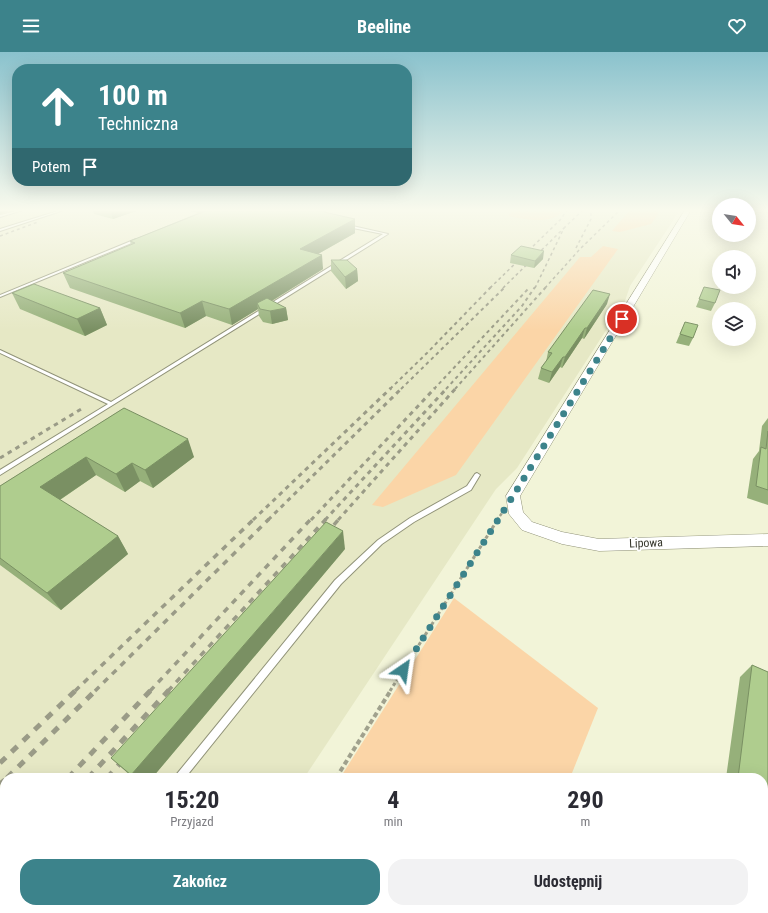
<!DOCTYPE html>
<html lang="pl">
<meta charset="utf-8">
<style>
body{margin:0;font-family:"Roboto Condensed",sans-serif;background:#f2f2f3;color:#2b2b33;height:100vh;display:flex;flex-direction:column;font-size:15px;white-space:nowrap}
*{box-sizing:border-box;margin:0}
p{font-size:13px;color:#7c7c81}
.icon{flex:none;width:22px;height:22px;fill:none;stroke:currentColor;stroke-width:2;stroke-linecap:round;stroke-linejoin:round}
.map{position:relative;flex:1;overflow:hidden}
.sheet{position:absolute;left:0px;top:721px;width:768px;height:140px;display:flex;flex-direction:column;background:#fff;border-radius:16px 16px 0 0;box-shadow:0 4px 16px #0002}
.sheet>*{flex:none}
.hud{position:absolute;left:12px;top:12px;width:400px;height:122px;border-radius:16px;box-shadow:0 4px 16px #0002;background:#3c838b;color:#fff;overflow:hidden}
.needle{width:26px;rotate:120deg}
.buttons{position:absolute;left:712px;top:146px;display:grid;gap:8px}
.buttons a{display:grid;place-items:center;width:44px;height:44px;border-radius:50%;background:#fff;box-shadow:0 4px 16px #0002;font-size:20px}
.pin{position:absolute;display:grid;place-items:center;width:34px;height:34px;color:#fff;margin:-17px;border:2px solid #fff;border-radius:50%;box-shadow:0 1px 4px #0007}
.me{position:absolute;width:44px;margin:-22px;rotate:32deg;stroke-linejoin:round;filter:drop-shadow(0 0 3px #0008)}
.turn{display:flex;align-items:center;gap:14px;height:84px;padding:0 20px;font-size:18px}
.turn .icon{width:52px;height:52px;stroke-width:2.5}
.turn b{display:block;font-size:28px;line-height:34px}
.then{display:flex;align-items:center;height:38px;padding:0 20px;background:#0003;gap:8px;font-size:15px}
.eta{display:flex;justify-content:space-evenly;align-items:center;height:68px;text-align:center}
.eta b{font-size:24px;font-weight:700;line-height:28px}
.cta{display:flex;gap:8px;margin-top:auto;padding:8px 20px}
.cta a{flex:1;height:46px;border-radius:16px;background:#3c838b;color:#fff;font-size:16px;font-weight:700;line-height:46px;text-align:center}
.cta a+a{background:#f2f2f3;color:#2b2b33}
header{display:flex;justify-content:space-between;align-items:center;height:52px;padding:0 20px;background:#3c838b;color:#fff;font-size:18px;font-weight:700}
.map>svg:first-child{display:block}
.built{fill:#e6e8c5}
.green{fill:#fbd5a7}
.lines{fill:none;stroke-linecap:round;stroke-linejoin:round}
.lane-casing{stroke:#919379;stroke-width:2}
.street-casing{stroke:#919379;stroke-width:1}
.path-far2{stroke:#a0a18d;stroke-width:2.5;stroke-dasharray:3 2;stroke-linecap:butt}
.path-far1{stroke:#a0a18d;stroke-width:3;stroke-dasharray:3.5 2.5;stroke-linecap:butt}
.path{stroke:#a0a18d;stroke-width:4;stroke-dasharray:5 3;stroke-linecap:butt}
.lane{fill:#fff;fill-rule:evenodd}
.street{fill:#fff;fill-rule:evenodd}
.rail-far4{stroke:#9a9b87;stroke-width:1.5;stroke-dasharray:3 3;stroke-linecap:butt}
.rail-far3{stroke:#9a9b87;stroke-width:2;stroke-dasharray:3.5 3.5;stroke-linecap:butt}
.rail-far2{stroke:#9a9b87;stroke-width:3;stroke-dasharray:4.5 4.5;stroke-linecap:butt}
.rail-far1{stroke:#9a9b87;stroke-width:3.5;stroke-dasharray:6 6;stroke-linecap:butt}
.rail{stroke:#9a9b87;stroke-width:5;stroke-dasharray:8 8;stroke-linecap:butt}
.wall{fill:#96b07a}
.shaded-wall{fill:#7a9063}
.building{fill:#afcd8e;stroke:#7a9063}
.route{stroke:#3c838b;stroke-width:7;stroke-dasharray:0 12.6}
.labels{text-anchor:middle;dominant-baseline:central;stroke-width:3.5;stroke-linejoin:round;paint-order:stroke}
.street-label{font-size:12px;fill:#38392e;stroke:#fff}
</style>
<header><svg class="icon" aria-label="menu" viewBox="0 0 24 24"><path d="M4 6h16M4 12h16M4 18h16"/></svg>Beeline<svg class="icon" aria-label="heart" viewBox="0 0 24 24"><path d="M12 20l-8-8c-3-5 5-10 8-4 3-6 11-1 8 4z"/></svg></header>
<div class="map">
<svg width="768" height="861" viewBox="0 0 768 861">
<rect width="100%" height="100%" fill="#f2f4d8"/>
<polygon class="built" points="0,158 680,158 630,234 625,249 517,416 496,437 304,726 5,726 5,856 218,856 215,861 0,861"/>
<g class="green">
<path d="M513,158H563C555,173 523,167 508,164Z"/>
<polygon points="630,158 661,158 651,172 620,180 612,179"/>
<polygon points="603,194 618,197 456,423 383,455 372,453 580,205 591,205"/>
<polygon points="454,546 598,656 570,726 340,726"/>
<polygon points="258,856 516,856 514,861 254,861"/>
<polygon points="576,856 611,856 616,861 571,861"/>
</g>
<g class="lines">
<g class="lane-casing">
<g id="lane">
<polygon points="20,158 23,158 0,165 0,163"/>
<polygon points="61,158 64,158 0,179 0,177"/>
<polygon points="348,173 388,182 0,423 0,418 108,352 0,301 0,298 111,350 383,182 348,175"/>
<polygon points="136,187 139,188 0,245 0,243"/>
<polygon points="477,421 480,423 471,438 414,470 382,492 341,532 185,726 174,726 176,723 335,528 378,488 410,466 467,434 475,422"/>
<polygon points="65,856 77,856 75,861 63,861"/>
</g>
</g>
<g class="street-casing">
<polygon id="street" points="685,158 691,158 520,444 523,460 532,470 562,480 599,487 768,482 768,494 599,499 562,492 522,478 509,462 506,444"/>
</g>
<polyline class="path-far2" points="497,468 502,461"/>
<polyline class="path-far1" points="390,639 498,467"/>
<g class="path">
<polyline points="336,726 391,638"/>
<polyline points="251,861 254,856"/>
</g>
<use href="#lane" class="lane"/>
<use href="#street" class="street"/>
<g class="rail-far4">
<polyline points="0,184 38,170"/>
<polyline points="576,196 591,167 591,158"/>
<polyline points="490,236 561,167 567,158"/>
<polyline points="503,236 564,176"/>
<polyline points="535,236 564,176 583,158"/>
<polyline points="545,236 580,197 620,158"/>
</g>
<g class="rail-far3">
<polyline points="390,337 427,301 491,235"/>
<polyline points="401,337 505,235"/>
<polyline points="434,337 528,237"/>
<polyline points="446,337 522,254 535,235"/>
<polyline points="455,337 546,235"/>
</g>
<g class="rail-far2">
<polyline points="0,406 83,356"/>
<polyline points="253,468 391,336"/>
<polyline points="268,468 402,336"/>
<polyline points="311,468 435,336"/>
<polyline points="325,468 447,336"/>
<polyline points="338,468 456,336"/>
</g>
<g class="rail-far1">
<polyline points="326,482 339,467"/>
<polyline points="75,639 254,467"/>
<polyline points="95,639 269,467"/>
<polyline points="150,639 311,467"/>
<polyline points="168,639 326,467"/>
</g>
<g class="rail">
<polyline points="0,711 76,638"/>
<polyline points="7,726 96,638"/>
<polyline points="68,726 151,638"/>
<polyline points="88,726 169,638"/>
<polyline points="107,726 126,705"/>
<polyline points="0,732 5,728"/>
<polyline points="0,798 5,793"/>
<polyline points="0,822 5,816"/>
<polyline points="0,846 5,840"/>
<polyline points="13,861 17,856"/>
<polyline points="26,861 31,856"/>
</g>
</g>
<g class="wall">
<polygon points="91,158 139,158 113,167 94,162 93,158"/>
<polygon points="185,158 317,158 326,161 355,167 355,181 318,202 323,217 272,249 286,256 288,268 272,272 263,270 259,264 258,257 232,273 206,264 185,276 70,236 63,221 131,193 130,189 198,161"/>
<polygon points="511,203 543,207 534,216 510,211"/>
<polygon points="331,208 357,217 358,229 346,237 331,219"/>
<polygon points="704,235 715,251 711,259 696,255"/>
<polygon points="12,241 100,256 107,273 85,284 20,257"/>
<polygon points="607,252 584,287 582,286 562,316 560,315 549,331 538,327 541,316 546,310 548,300"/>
<polygon points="685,270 693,286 689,294 676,291"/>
<polygon points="124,356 194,405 153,436 140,429 125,440 96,423 60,448 118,484 128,502 61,558 0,513 0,434"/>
<polygon points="768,366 768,453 747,446 753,407 759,399 762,374"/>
<polygon points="345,497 152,726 133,726 111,706"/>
<polygon points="752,613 768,620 768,861 707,861 708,856 763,856 763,726 726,726 740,625"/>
</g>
<g class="shaded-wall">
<polygon points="0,158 13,158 0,162"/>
<polygon points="110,158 139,158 113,167"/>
<polygon points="198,158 204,158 204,159 198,161"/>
<polygon points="355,167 355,181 302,211 300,197"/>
<polygon points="544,199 543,207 534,216 535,209"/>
<polygon points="322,203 323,217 260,256 257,251 258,257 232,273 229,257"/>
<polygon points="357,217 358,229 346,237 345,225"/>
<polygon points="610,242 607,252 584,287 587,276"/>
<polygon points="202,249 206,264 185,276 180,261"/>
<polygon points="100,256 107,273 85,284 77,267"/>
<polygon points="286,256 288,268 272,272 270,259"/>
<polygon points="585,276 582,286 562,316 565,305"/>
<polygon points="563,305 560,315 549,331 552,320"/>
<polygon points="188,387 194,405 153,436 145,418"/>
<polygon points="86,405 96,423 52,453 40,435"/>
<polygon points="132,411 140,429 125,440 116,422"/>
<polygon points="343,479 345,497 152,726 134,726 131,723"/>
<polygon points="118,484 128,502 61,558 47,541"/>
</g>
<g class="building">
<polygon points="208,158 317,158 326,159 324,160 355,167 300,197 322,203 229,257 202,249 180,261 63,221 135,191 130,189"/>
<polygon points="521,194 544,199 535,209 511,203"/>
<polygon points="331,208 347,208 357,217 345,225"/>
<polygon points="34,232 100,256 77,267 12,241"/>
<polygon points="704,235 720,238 715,251 699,247"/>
<polygon points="593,238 610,242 587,276 585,276 565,305 563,305 552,320 541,316 552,301 548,300"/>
<polygon points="267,246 286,256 270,259 260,257 257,251"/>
<polygon points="685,270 698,273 693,286 680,282"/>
<polygon points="124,356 188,387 145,418 132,411 116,422 86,405 40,435 118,484 47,541 0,506 0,434"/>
<polygon points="768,379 768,438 756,434 761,395 766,397"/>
<polygon points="326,470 343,479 131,723 111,706"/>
<polygon points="752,613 768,620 768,861 725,861 722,859 722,856 763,856 763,726 738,726"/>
</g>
<linearGradient id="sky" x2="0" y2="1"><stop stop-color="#8ac2cd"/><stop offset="0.57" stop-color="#f9faed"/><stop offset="1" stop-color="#f9faed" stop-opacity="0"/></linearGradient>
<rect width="768" height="278" fill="url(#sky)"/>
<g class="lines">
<polyline class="route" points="403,618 513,444 622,267"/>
</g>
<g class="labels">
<g class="street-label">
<text transform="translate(646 491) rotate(-2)">Lipowa</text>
</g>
</g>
</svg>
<div class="buttons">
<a><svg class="needle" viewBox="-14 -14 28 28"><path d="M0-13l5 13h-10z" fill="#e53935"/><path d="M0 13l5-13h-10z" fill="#7c7c81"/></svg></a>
<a><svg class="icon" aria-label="sound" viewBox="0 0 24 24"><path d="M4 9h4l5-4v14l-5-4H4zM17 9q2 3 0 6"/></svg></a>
<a><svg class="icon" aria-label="layers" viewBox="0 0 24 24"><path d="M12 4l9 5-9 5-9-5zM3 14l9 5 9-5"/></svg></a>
</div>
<div class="pin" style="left:622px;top:267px;background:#d93025"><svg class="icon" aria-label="arrive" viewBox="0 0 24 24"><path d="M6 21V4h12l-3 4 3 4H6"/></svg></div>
<svg class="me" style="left:403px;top:618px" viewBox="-20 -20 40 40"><path d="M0-17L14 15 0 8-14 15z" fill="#3c838b" stroke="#fff" stroke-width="4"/></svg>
<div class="hud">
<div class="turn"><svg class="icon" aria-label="ahead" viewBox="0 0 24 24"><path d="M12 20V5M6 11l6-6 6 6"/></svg><div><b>100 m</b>Techniczna</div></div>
<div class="then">Potem<svg class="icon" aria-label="arrive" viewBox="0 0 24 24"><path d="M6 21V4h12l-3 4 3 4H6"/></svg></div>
</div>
<section class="sheet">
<div class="eta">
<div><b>15:20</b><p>Przyjazd</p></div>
<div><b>4</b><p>min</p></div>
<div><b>290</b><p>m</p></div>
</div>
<div class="cta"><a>Zakończ</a><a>Udostępnij</a></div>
</section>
</div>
